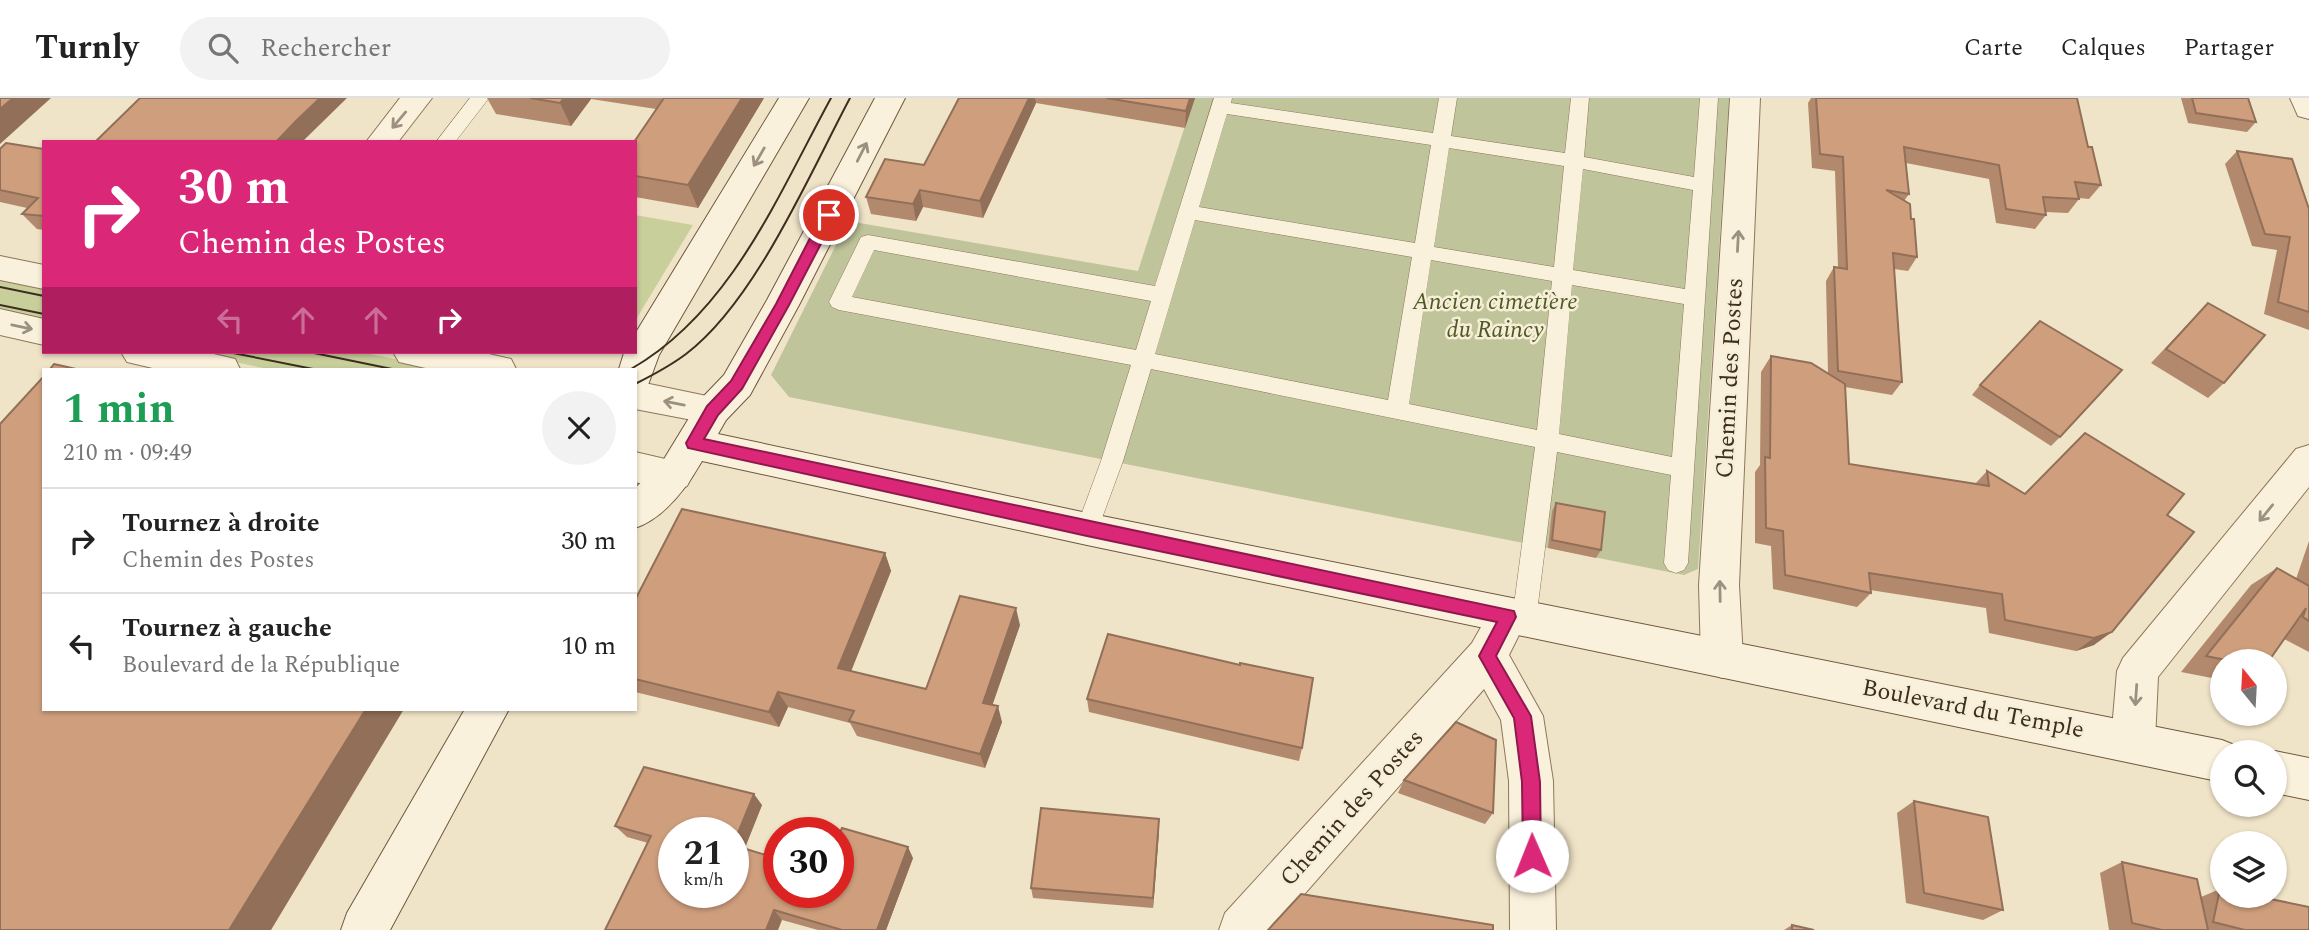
<!DOCTYPE html>
<html lang="fr">
<meta charset="utf-8">
<style>
body{margin:0;font-family:Spectral,serif;background:#f2f2f2;color:#222;height:100vh;display:flex;flex-direction:column;font-size:26px;white-space:nowrap}
*{box-sizing:border-box;margin:0}
p{font-size:23px;color:#767676}
.icon{flex:none;width:38px;height:38px;fill:none;stroke:currentColor;stroke-width:2;stroke-linecap:round;stroke-linejoin:round}
.map{position:relative;flex:1;overflow:hidden}
.side{position:absolute;left:42px;top:270px;width:595px;height:343px;display:flex;flex-direction:column;background:#fff;border-radius:0px;box-shadow:0 2px 5px #0004}
.side>*{flex:none}
.top-card{position:absolute;left:42px;top:42px;width:595px;height:214px;border-radius:0px;box-shadow:0 2px 5px #0004;background:#db2777;color:#fff;overflow:hidden}
.needle{width:46px;rotate:342deg}
.tools{position:absolute;left:2210px;top:551px;display:grid;gap:14px}
.tools a{display:grid;place-items:center;width:77px;height:77px;border-radius:50%;background:#fff;box-shadow:0 2px 5px #0004;font-size:35px}
.speed{position:absolute;left:658px;top:719px;display:flex;gap:14px;font-size:35px;font-weight:700;text-align:center}
.speed>*{display:grid;place-content:center;width:91px;height:91px;border-radius:50%;background:#fff;box-shadow:0 2px 5px #0004;line-height:1}
.speed small{font-size:18px;font-weight:400}
.speed .limit{border:10px solid #d22;background:#fff;color:#111}
.pin{position:absolute;display:grid;place-items:center;width:60px;height:60px;color:#fff;margin:-30px;border:4px solid #fff;border-radius:50%;box-shadow:0 2px 7px #0007}
.me{position:absolute;width:77px;margin:-38px;rotate:359deg;stroke-linejoin:round;filter:drop-shadow(0 0 5px #0008)}
.turn{display:flex;align-items:center;gap:24px;height:147px;padding:0 21px;font-size:32px}
.turn .icon{width:91px;height:91px;stroke-width:2.5}
.turn b{display:block;font-size:49px;line-height:60px}
.lanes{display:flex;align-items:center;height:66px;padding:0 21px;background:#0003;justify-content:center;gap:35px;direction:ltr}
.lanes .off{opacity:.35}
.round{display:grid;place-items:center;flex:none;width:74px;height:74px;border-radius:37px;background:#f2f2f2}
.head{display:flex;align-items:center;justify-content:space-between;height:119px;padding:0 21px}
h1{font-size:42px;font-weight:700;line-height:52px;color:#1e9e55}
ul{padding:0;list-style:none}
li{display:flex;align-items:center;gap:21px;height:105px;padding:0 21px;border-top:2px solid #e0e0e0}
li div{flex:1}
li b{display:block;font-size:26px}
li em{font-style:normal}
header{display:flex;align-items:center;gap:42px;box-sizing:border-box;height:98px;padding:0 35px;background:#fff;border-bottom:2px solid #e0e0e0}
header strong{font-size:33px}
nav{display:flex;gap:38px;margin-inline-start:auto;font-size:24px}
.search{width:490px;height:63px;background:#f2f2f2;display:flex;align-items:center;gap:18px;box-sizing:border-box;padding:0 24px;border-radius:38px;color:#767676;font-size:26px}
.map>svg:first-child{display:block}
.green{fill:#c9cf9b}
.cemetery{fill:#bfc49a}
.lines{fill:none;stroke-linecap:round;stroke-linejoin:round}
.lane-casing{stroke:#8d765c;stroke-width:1}
.street-casing{stroke:#8d765c;stroke-width:2}
.secondary-casing{stroke:#6f573f;stroke-width:2}
.lane{fill:#faf1dc;fill-rule:evenodd}
.street{fill:#faf1dc;fill-rule:evenodd}
.secondary{fill:#faf1dc;fill-rule:evenodd}
.tram{stroke:#3d2e20;stroke-width:2}
.wall{fill:#b2896c}
.shaded-wall{fill:#916f58}
.building{fill:#cf9f7d;stroke:#916f58;stroke-width:2;fill-rule:evenodd}
.oneway{stroke:#9c907e}
.route{fill:#db2777;stroke:#8e194d;stroke-width:2}
.labels{text-anchor:middle;dominant-baseline:central;stroke-width:5;stroke-linejoin:round;paint-order:stroke}
.park-label{font-size:24px;font-style:italic;fill:#4d5a26;stroke:#f7eed8}
.street-label{font-size:24px;fill:#3d2e20;stroke:#f7eed8}
</style>
<header>
<strong>Turnly</strong>
<div class="search"><svg class="icon" aria-label="search" viewBox="0 0 24 24"><circle cx="10" cy="10" r="6"/><path d="M15 15l6 6"/></svg>Rechercher</div>
<nav><a>Carte</a><a>Calques</a><a>Partager</a></nav>
</header>
<div class="map">
<svg width="2309" height="832" viewBox="0 0 2309 832">
<rect width="100%" height="100%" fill="#f0e4c8"/>
<g class="green">
<polygon points="635,117 693,127 635,223"/>
<polygon points="0,180 44,189 44,223 0,214"/>
<polygon points="186,254 360,254 445,271 268,271"/>
</g>
<polygon class="cemetery" points="1194,0 1729,0 1698,471 1684,477 789,299 771,277 848,123 1138,173"/>
<g class="lines">
<g class="lane-casing">
<g id="lane">
<polygon points="470,0 489,0 455,44 436,44"/>
<path d="M1214,0H1232L1231,5L1433,35L1439,0H1457L1451,38L1565,55L1571,0H1589L1584,59L1694,79L1700,0H1718L1688,465L1684,472L1676,475L1668,472L1664,465L1671,377L1557,354L1536,522L1532,530L1524,533L1516,530L1512,522L1535,349L1151,271L1123,363L1098,431L1095,438L1087,441L1079,438L1076,431L1101,363L1131,267L839,212L832,209L829,204L861,139L868,137L1155,188ZM1227,16L1431,47L1415,145L1199,109ZM1449,50L1564,68L1554,169L1434,149ZM1583,71L1693,92L1685,191L1573,172ZM1195,122L1412,159L1388,302L1155,256ZM874,152L1151,203L1136,252L852,199ZM1431,162L1552,183L1537,332L1409,306ZM1572,187L1684,206L1672,359L1559,336Z"/>
</g>
</g>
<g class="street-casing">
<g id="street">
<polygon points="400,0 432,0 398,44 366,44"/>
<polygon points="1730,0 1760,0 1739,487 1743,561 1737,574 1722,580 1707,574 1701,561 1699,487"/>
<polygon points="2290,0 2309,0 2309,21 2298,18"/>
<polygon points="0,158 44,167 44,191 0,182"/>
<polygon points="0,211 44,221 44,247 0,237"/>
<polygon points="121,254 205,254 235,261 240,271 157,271 127,264"/>
<polygon points="393,254 480,254 511,261 516,271 430,271 399,264"/>
<polygon points="635,283 726,302 731,312 726,322 713,326 635,311"/>
<polygon points="2309,347 2309,389 2158,579 2155,643 2148,657 2133,663 2118,657 2111,643 2117,573 2123,560 2296,351"/>
<polygon points="635,354 687,366 693,377 687,388 674,393 635,384"/>
<polygon points="1508,501 1522,506 1528,519 1509,557 1543,618 1553,683 1556,832 1510,832 1509,683 1501,622 1484,591 1273,832 1219,832 1225,815 1472,545 1494,506"/>
</g>
</g>
<g class="secondary-casing">
<g id="secondary">
<polygon points="779,0 809,0 659,257 648,287 635,291 635,271 619,271 624,255 635,254 635,236"/>
<path d="M875,0H905L799,207L750,297L726,322L718,336L1087,415L2222,642L2237,648L2240,654H2222V684L1087,447L702,363C687,389 665,420 635,430V390L661,366L700,302L724,277L767,202Z"/>
<polygon points="465,611 509,611 390,832 341,832 347,815"/>
<polygon points="2275,653 2309,660 2309,702 2275,695 2275,654 2272,654"/>
</g>
</g>
<use href="#lane" class="lane"/>
<use href="#street" class="street"/>
<use href="#secondary" class="secondary"/>
<g class="tram">
<polyline points="0,189 44,198"/>
<polyline points="0,207 44,216"/>
<polyline points="228,254 313,271"/>
<polyline points="309,254 392,271"/>
<path d="M631,271C731,214 778,97 831,0"/>
<path d="M635,286C653,277 670,268 686,256C755,204 809,77 850,0"/>
</g>
</g>
<g class="wall">
<polygon points="487,0 764,0 698,110 635,99 635,44 656,11 591,1 571,28 496,16"/>
<polygon points="959,0 1195,0 1185,30 1036,5 983,120 923,109 916,123 871,116 866,99 924,67"/>
<polygon points="1811,0 2077,0 2088,49 2101,87 2089,101 2079,100 2079,101 2068,115 2045,114 2046,117 2035,131 1996,125 1989,81 1906,65 1909,96 1904,103 1917,159 1908,173 1894,171 1902,284 1892,297 1845,289 1849,366 1975,386 1987,373 2024,396 2085,335 2167,417 2094,547 2076,553 1989,535 1986,510 1870,492 1871,495 1857,509 1773,491 1771,448 1755,445 1755,374 1760,367 1761,274 1771,258 1828,276 1826,183 1834,169 1838,169 1835,73 1812,70 1808,5"/>
<polygon points="2181,0 2248,0 2256,24 2247,34 2188,25"/>
<polygon points="0,51 44,51 44,132 37,131 22,116 27,110 0,104"/>
<polygon points="2237,53 2309,111 2309,232 2264,216 2277,152 2252,148 2225,66"/>
<polygon points="2208,205 2224,285 2208,300 2151,265"/>
<polygon points="1980,287 2060,339 2051,348 1972,297"/>
<polygon points="1556,405 1601,452 1596,460 1548,450 1552,413"/>
<polygon points="2309,443 2309,554 2284,541 2268,564 2222,564 2222,582 2181,574 2251,487 2277,470 2296,481"/>
<polygon points="885,455 891,473 851,573 926,591 1020,527 992,607 1002,624 985,670 857,638 850,625 788,609 779,629 635,594 635,502"/>
<polygon points="1087,601 1302,650 1299,663 1089,614"/>
<polygon points="1404,682 1493,715 1485,726 1398,695"/>
<polygon points="1914,703 2003,812 1983,822 1906,805 1897,715"/>
<polygon points="762,707 745,750 779,794 913,760 886,832 818,832 782,822 648,745 627,739 615,728"/>
<polygon points="1159,733 1153,810 1033,800 1031,790"/>
<polygon points="2122,764 2201,799 2220,791 2309,832 2109,832 2100,775"/>
<polygon points="1792,827 1814,832 1784,832"/>
</g>
<g class="shaded-wall">
<polygon points="13,0 51,0 0,46 0,11"/>
<polygon points="320,0 347,0 302,44 276,44 295,24"/>
<polygon points="564,0 591,0 591,1 571,28 560,5"/>
<polygon points="742,0 764,0 698,110 688,87"/>
<polygon points="1029,0 1035,0 1036,5 983,120 980,103"/>
<polygon points="1190,0 1195,0 1185,30 1186,13"/>
<polygon points="920,92 923,109 916,123 913,106"/>
<polygon points="885,455 891,473 846,586 838,570"/>
<polygon points="1016,510 1020,527 988,620 983,605"/>
<polygon points="2112,534 2094,547 2076,553 2094,540"/>
<polygon points="778,594 788,609 779,629 769,614"/>
<polygon points="998,608 1002,624 985,670 980,656"/>
<polygon points="366,611 404,611 271,832 229,832"/>
<polygon points="754,696 762,707 742,757 733,747"/>
<polygon points="1159,721 1159,733 1153,810 1153,800"/>
<polygon points="908,749 913,760 886,832 877,832"/>
<polygon points="774,812 782,822 778,832 766,832"/>
</g>
<g class="building">
<polygon points="0,0 13,0 0,11"/>
<polygon points="140,0 320,0 295,24 276,44 95,44"/>
<polygon points="530,0 564,0 560,5"/>
<polygon points="664,0 742,0 688,87 635,78 634,44"/>
<polygon points="959,0 1029,0 980,103 920,92 913,106 866,99 885,61 924,67"/>
<polygon points="1106,0 1190,0 1186,13"/>
<polygon points="1816,0 2077,0 2088,49 2092,49 2101,87 2075,84 2079,101 2043,99 2046,117 2006,111 1999,67 1904,49 1909,96 1886,92 1910,106 1911,121 1914,121 1917,159 1893,155 1902,284 1838,273 1834,169 1847,171 1843,59 1820,56"/>
<polygon points="2192,0 2248,0 2256,24 2196,15"/>
<polygon points="6,45 44,51 44,118 22,116 38,100 0,92 0,51"/>
<polygon points="2237,53 2292,61 2309,111 2309,214 2278,204 2290,139 2265,136"/>
<polygon points="2208,205 2265,237 2224,285 2166,251"/>
<polygon points="2040,223 2122,272 2060,339 1980,287"/>
<polygon points="1771,258 1811,265 1845,286 1849,366 1989,388 1987,373 2025,396 2085,335 2184,396 2167,417 2194,434 2112,534 2094,540 2005,522 2002,496 1869,475 1871,495 1785,477 1783,433 1766,430 1765,359 1770,360"/>
<polygon points="54,266 76,271 50,271"/>
<polygon points="44,278 44,611 366,611 229,832 0,832 0,326"/>
<polygon points="1556,405 1605,414 1601,452 1552,442"/>
<polygon points="682,411 885,455 838,570 926,591 960,498 1016,510 983,605 998,608 980,656 849,623 854,613 778,594 769,614 635,581 635,502"/>
<polygon points="2277,470 2309,488 2309,523 2303,519 2306,510 2268,564 2236,564 2206,558"/>
<polygon points="1108,536 1240,567 1240,565 1313,580 1302,650 1087,601"/>
<polygon points="1456,624 1496,642 1493,715 1404,682"/>
<path d="M644,669L754,696L733,747L779,761V794H838V739L842,730L908,749L877,832H842L774,812L766,832H605L651,738L615,728ZM674,735H733V794H674Z"/>
<polygon points="1914,703 1988,719 2003,812 1924,795"/>
<polygon points="1041,710 1159,721 1153,800 1031,790"/>
<polygon points="2122,764 2197,781 2208,832 2162,832 2132,825"/>
<polygon points="2220,791 2222,791 2222,798 2256,798 2309,809 2309,832 2245,832 2213,824"/>
<polygon points="1301,796 1493,827 1493,832 1268,832"/>
<polygon points="1792,827 1814,832 1792,832"/>
</g>
<defs><path id="oneway-shaft" d="M-6 0H5M1.5-3L5.5 0L1.5 3" fill="none" stroke-width="1.6" stroke-linecap="round" stroke-linejoin="round" transform="scale(1.75)"/></defs>
<g class="oneway">
<use href="#oneway-shaft" transform="translate(399 22) rotate(130)"/>
<use href="#oneway-shaft" transform="translate(862 54) rotate(-63)"/>
<use href="#oneway-shaft" transform="translate(759 59) rotate(120)"/>
<use href="#oneway-shaft" transform="translate(1738 143) rotate(-87)"/>
<use href="#oneway-shaft" transform="translate(22 229) rotate(12)"/>
<use href="#oneway-shaft" transform="translate(674 305) rotate(-169)"/>
<use href="#oneway-shaft" transform="translate(2266 415) rotate(129)"/>
<use href="#oneway-shaft" transform="translate(1720 493) rotate(-91)"/>
<use href="#oneway-shaft" transform="translate(2136 597) rotate(94)"/>
</g>
<polygon class="route" points="829,112 836,117 789,207 742,291 718,317 704,341 1514,513 1516,519 1496,558 1531,618 1540,684 1541,758 1539,764 1532,767 1526,764 1523,758 1522,684 1514,620 1479,558 1497,524 1087,438 688,350 686,345 707,308 731,283 776,206 822,117"/>
<g class="labels">
<g class="park-label">
<text x="1495" y="204">Ancien cimetière<tspan x="1495" dy="28">du Raincy</tspan></text>
</g>
<g class="street-label">
<text transform="translate(1730 280) rotate(-87)">Chemin des Postes</text>
<text transform="translate(1973 611) rotate(11)">Boulevard du Temple</text>
<text transform="translate(1352 710) rotate(-48)">Chemin des Postes</text>
</g>
</g>
</svg>
<div class="tools">
<a><svg class="needle" viewBox="-14 -14 28 28"><path d="M0-13l5 13h-10z" fill="#e53935"/><path d="M0 13l5-13h-10z" fill="#767676"/></svg></a>
<a><svg class="icon" aria-label="search" viewBox="0 0 24 24"><circle cx="10" cy="10" r="6"/><path d="M15 15l6 6"/></svg></a>
<a><svg class="icon" aria-label="layers" viewBox="0 0 24 24"><path d="M12 4l9 5-9 5-9-5zM3 14l9 5 9-5"/></svg></a>
</div>
<div class="speed"><div>21<small>km/h</small></div><div class="limit">30</div></div>
<div class="pin" style="left:829px;top:117px;background:#d93025"><svg class="icon" aria-label="arrive" viewBox="0 0 24 24"><path d="M6 21V4h12l-3 4 3 4H6"/></svg></div>
<svg class="me" style="left:1532px;top:758px" viewBox="-20 -20 40 40"><circle r="19" fill="#fff"/><path d="M0-13L10 11 0 6-10 11z" fill="#db2777"/></svg>
<div class="top-card">
<div class="turn"><svg class="icon" aria-label="right" viewBox="0 0 24 24"><path d="M7 20v-9h11M14 6l5 5-5 5"/></svg><div><b>30 m</b>Chemin des Postes</div></div>
<div class="lanes"><svg class="icon off" aria-label="left" viewBox="0 0 24 24"><path d="M17 20v-9H6M10 6l-5 5 5 5"/></svg><svg class="icon off" aria-label="ahead" viewBox="0 0 24 24"><path d="M12 20V5M6 11l6-6 6 6"/></svg><svg class="icon off" aria-label="ahead" viewBox="0 0 24 24"><path d="M12 20V5M6 11l6-6 6 6"/></svg><svg class="icon" aria-label="right" viewBox="0 0 24 24"><path d="M7 20v-9h11M14 6l5 5-5 5"/></svg></div>
</div>
<section class="side">
<div class="head"><div><h1>1 min</h1><p>210 m · 09:49</p></div><a class="round"><svg class="icon" aria-label="close" viewBox="0 0 24 24"><path d="M6 6l12 12M18 6L6 18"/></svg></a></div>
<ul>
<li><svg class="icon" aria-label="right" viewBox="0 0 24 24"><path d="M7 20v-9h11M14 6l5 5-5 5"/></svg><div><b>Tournez à droite</b><p>Chemin des Postes</p></div><em>30 m</em></li>
<li><svg class="icon" aria-label="left" viewBox="0 0 24 24"><path d="M17 20v-9H6M10 6l-5 5 5 5"/></svg><div><b>Tournez à gauche</b><p>Boulevard de la République</p></div><em>10 m</em></li>
</ul>
</section>
</div>
